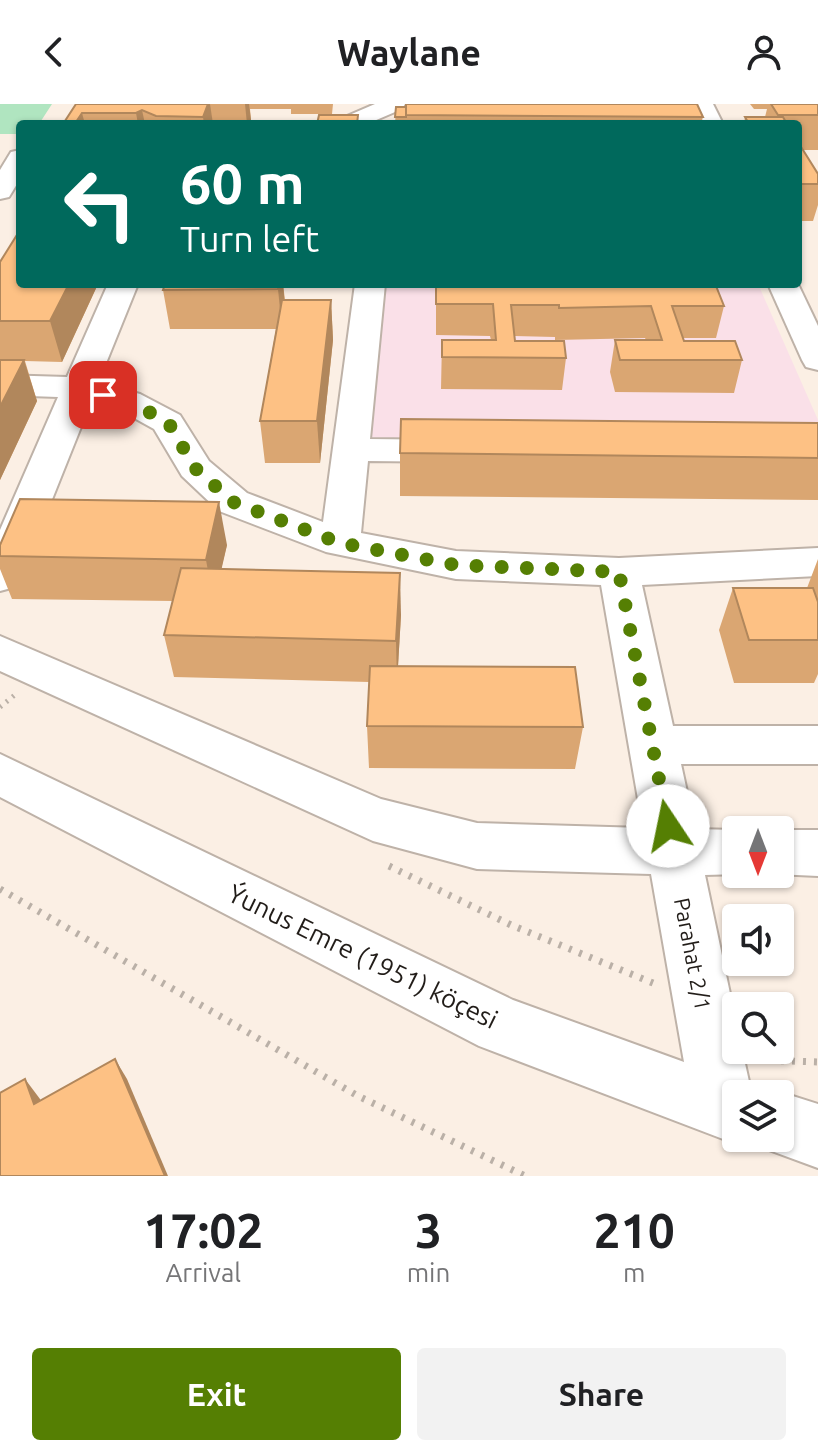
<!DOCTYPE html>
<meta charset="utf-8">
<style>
body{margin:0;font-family:Ubuntu,sans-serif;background:#f2f2f2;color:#202124;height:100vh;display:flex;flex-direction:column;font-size:30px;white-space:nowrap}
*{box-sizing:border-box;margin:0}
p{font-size:26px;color:#757577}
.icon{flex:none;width:44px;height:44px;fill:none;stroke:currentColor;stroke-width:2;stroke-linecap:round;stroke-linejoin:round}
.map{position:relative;height:1072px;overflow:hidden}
.drawer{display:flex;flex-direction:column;background:#fff;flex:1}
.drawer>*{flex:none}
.guide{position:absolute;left:16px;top:16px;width:786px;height:168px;border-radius:8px;box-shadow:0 2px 6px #0004;background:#00695c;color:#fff;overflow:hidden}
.needle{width:52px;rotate:180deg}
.controls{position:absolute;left:722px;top:712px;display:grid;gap:16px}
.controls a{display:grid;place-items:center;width:72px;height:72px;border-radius:8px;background:#fff;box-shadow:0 2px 6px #0004;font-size:40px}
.pin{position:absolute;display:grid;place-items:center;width:68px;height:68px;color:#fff;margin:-34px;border-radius:16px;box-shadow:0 4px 12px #0006}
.me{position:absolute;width:88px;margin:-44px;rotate:349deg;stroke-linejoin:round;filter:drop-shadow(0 0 6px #0008)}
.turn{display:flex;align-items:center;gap:28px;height:168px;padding:0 32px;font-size:36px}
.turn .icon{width:104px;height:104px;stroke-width:2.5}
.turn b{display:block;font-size:56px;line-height:68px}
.eta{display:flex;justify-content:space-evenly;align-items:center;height:136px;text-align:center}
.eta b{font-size:48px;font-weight:700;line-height:56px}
.action{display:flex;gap:16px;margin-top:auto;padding:16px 32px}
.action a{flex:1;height:92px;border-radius:8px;background:#557f03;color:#fff;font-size:32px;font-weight:700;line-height:92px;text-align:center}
.action a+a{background:#f2f2f2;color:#202124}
header{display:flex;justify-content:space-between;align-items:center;height:104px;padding:0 32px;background:#fff;font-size:36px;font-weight:700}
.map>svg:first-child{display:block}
.education{fill:#fae0e8}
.green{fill:#b0e5c0}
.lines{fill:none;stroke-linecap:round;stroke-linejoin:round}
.minor-casing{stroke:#beb2a8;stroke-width:4}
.path-far1{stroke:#bab0a7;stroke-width:5;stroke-dasharray:2 6;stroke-linecap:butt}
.path{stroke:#bab0a7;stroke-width:7;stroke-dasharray:3 8;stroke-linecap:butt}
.minor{fill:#fff;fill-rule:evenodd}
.wall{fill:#daa672}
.shaded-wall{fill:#b1875c}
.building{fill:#fdc184;stroke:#b1875c;stroke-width:2}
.route{stroke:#557f03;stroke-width:14;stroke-dasharray:0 25.2}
.labels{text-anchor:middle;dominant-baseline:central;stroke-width:6;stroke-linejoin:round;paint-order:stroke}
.street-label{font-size:22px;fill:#221d19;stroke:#fff}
.near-street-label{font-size:26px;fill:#221d19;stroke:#fff}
</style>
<header><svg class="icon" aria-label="back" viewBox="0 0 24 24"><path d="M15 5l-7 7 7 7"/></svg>Waylane<svg class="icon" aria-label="person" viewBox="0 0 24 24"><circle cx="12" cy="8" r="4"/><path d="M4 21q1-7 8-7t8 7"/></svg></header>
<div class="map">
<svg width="818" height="1072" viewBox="0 0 818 1072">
<rect width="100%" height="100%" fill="#fbefe4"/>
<polygon class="education" points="374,180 758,180 818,316 818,339 362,335"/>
<polygon class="green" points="0,0 52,0 39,20 20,20 20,30 0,30"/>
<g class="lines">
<g class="minor-casing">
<g id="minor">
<polygon points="375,0 405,0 402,5 367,20 336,20 340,15"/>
<polygon points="691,0 713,0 723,20 699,20"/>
<polygon points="20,46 20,75 9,93 0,95 0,66 11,48"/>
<polygon points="108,180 138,180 98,279 140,290 180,311 209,357 247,389 323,418 355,180 385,180 370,335 460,336 473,339 478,347 473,355 460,358 368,357 361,429 456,447 619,454 818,444 818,472 642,481 673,622 818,622 818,660 681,660 695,725 736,726 736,770 741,770 705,771 736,918 736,946 742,946 750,982 760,990 736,990 736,1034 749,1034 736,1039 723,1035 479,942 0,693 0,650 513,896 684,958 651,770 477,765 373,737 0,567 0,532 381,695 477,719 643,724 601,481 456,475 326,448 219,407 182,372 154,325 116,304 91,298 21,473 15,483 0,487 0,426 58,293 0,291 0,271 67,273"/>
<polygon points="768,180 798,180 818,222 818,266 806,263 802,256"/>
<polygon points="780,726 818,726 818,772 775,770 780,770"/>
<polygon points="780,988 818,1000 818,1064 758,1042 754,1034 780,1034 780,990 776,990"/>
</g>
</g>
<polyline class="path-far1" points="0,603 16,590"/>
<g class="path">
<polyline points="389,762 511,821 653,879"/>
<polyline points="0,785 358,992 525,1072"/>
<polyline points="759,956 818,958"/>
</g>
<use href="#minor" class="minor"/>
</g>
<g class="wall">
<polygon points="76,0 333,0 332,10 291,10 291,5 250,5 251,16 250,20 63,20"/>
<polygon points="750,0 818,0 818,46 803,46 818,70 818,101 813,117 798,117 798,20 744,20 745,13 765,13 767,5 754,5"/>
<polygon points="396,3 703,13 701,20 395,20"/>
<polygon points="0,158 20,180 98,180 62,258 25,257 37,297 0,376"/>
<polygon points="165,180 283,180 285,196 331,196 333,236 320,359 265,359 260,317 276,225 170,225 163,186"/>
<polygon points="372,180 636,180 636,181 724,202 716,234 683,234 684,237 742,256 734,289 615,288 610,268 615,236 646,236 645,234 555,236 555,233 514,232 515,237 566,254 562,286 441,285 442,236 491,236 490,232 436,231 436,183 372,183"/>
<polygon points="818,319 818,396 400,392 400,349"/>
<polygon points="0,441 227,441 221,465 401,511 398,562 583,623 575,665 369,664 367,622 369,578 174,573 164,531 173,497 12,495 0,465"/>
<polygon points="818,455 818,570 814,579 734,579 719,526 733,484 807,484"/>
</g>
<g class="shaded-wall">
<polygon points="208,0 210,0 213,20 204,20 203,13"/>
<polygon points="245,0 249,0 251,16 250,20 247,20"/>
<polygon points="142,6 145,20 138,20 136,9"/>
<polygon points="82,9 85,20 76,18"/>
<polygon points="69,180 98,180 62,258 50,217"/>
<polygon points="279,180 283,180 285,202 282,225 278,185"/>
<polygon points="331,196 333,236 320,359 317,317"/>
<polygon points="24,256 37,297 0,376 0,303"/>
<polygon points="219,398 227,441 214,498 206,456"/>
<polygon points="400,469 401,511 397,579 396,537"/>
<polygon points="115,955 127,975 168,1072 165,1072"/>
<polygon points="25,975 40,995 48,1019 34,1000"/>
</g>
<g class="building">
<polygon points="76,0 208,0 203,13 156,12 142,6 136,9 82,9 76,18 111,19 110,20 63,20"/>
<polygon points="406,0 697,0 703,13 406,11"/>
<polygon points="771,0 818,0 818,11 778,11"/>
<polygon points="396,3 406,3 406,13 395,13"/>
<polygon points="319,11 358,11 357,20 317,20"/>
<polygon points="745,13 783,13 787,20 749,20"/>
<polygon points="798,38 818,70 818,80 798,80"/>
<polygon points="20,126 20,180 69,180 50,217 0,217 0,158"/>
<polygon points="165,180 279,180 278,185 163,186"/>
<polygon points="436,180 716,182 724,202 672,202 684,237 735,237 742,256 620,256 615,236 662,236 651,202 559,204 559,201 511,201 515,237 564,237 566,254 442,253 442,236 496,236 493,200 436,200"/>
<polygon points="282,196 331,196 317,317 260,317"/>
<polygon points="0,256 24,256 0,303"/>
<polygon points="401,315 818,319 818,354 400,349"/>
<polygon points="20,395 219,398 206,456 0,452 0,441"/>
<polygon points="181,464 400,469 396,537 164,531"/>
<polygon points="733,484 813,484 818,498 818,536 749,536"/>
<polygon points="370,562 575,563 583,623 367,622"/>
<polygon points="115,955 165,1072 0,1072 0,989 25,975 34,1000"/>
</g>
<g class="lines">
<polyline class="route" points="103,291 128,297 168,318 195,364 233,398 340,439 456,461 619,468 668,722"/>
</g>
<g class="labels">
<g class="street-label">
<text transform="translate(693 850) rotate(79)">Parahat 2/1</text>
</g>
<g class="near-street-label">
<text transform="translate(363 852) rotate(26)">Ýunus Emre (1951) köçesi</text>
</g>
</g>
</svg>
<div class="controls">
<a><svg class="needle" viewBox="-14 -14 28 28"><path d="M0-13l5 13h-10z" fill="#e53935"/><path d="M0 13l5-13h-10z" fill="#757577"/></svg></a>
<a><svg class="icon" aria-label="sound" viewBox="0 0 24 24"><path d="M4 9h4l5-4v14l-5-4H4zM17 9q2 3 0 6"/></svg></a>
<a><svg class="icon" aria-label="search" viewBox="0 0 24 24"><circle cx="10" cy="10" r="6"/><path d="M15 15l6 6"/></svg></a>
<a><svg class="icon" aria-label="layers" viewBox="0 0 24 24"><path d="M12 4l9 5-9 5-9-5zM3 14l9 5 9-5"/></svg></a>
</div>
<div class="pin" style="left:103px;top:291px;background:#d93025"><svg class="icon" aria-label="arrive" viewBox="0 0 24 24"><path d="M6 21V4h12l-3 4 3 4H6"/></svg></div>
<svg class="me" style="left:668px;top:722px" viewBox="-20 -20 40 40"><circle r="19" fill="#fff"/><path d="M0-13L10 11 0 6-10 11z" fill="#557f03"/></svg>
<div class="guide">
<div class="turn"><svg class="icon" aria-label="left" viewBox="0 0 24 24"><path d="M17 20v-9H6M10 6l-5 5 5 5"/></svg><div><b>60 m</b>Turn left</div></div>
</div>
</div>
<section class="drawer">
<div class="eta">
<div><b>17:02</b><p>Arrival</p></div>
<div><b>3</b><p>min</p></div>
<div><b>210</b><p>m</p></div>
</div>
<div class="action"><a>Exit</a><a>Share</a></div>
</section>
